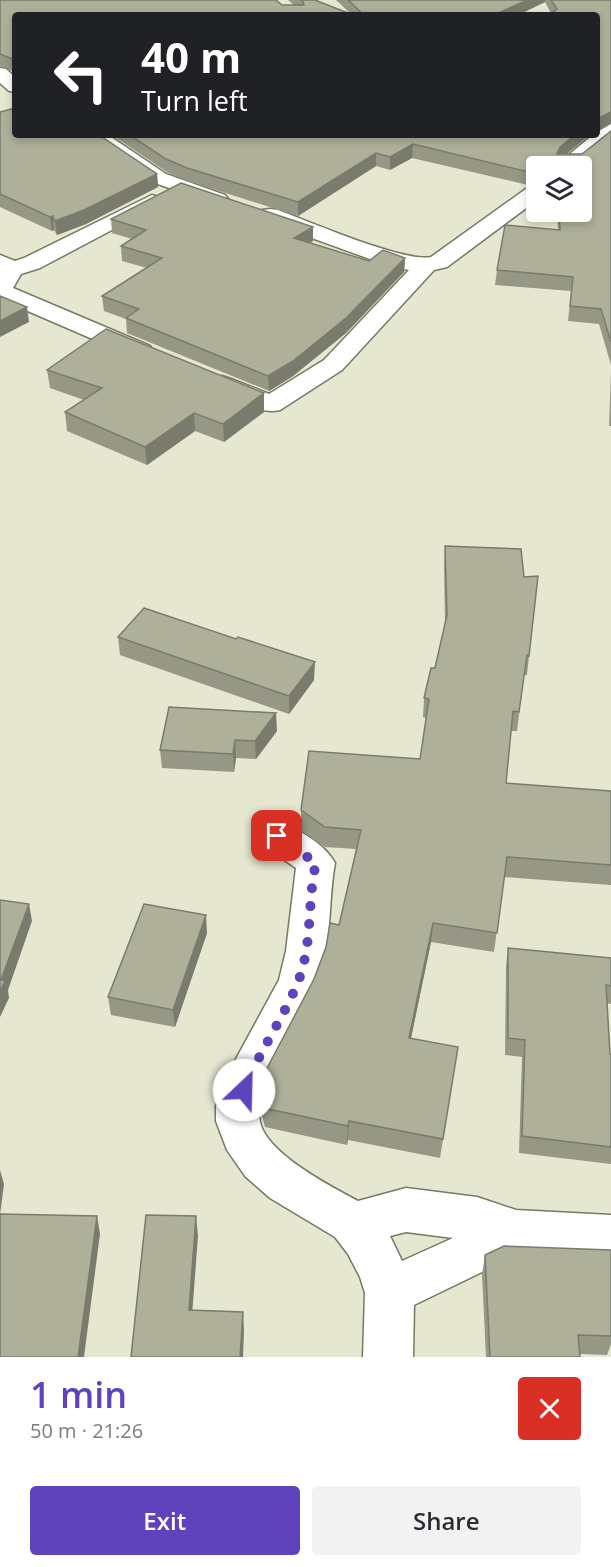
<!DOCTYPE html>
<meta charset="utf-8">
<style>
body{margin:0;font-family:"Open Sans",sans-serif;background:#f2f2f3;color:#2b2b33;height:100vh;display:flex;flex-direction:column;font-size:22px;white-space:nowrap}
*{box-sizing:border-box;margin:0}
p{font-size:20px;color:#7c7c81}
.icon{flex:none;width:33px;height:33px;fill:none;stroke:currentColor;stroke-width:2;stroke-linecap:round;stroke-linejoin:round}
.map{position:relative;height:1357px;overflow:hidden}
.drawer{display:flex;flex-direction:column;background:#fff;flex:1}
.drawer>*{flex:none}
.hud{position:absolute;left:12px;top:12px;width:588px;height:126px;border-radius:6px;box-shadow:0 3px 9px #0003;background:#202124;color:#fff;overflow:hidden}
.fabs{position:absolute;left:526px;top:156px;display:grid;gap:12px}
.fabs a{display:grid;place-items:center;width:66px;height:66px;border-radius:6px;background:#fff;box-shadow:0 3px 9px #0003;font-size:30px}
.pin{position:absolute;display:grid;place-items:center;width:51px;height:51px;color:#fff;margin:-26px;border-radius:12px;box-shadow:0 3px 9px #0006}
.me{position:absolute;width:66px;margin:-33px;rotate:24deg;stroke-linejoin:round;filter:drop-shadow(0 0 4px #0008)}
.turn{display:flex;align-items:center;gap:21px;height:126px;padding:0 30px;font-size:27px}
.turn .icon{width:78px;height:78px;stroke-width:2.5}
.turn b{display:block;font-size:42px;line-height:51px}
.round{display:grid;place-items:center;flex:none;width:63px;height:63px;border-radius:6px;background:#f2f2f3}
.head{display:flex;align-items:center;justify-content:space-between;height:102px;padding:0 30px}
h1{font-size:36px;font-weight:600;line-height:45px;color:#5f43bc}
.button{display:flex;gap:12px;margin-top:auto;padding:12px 30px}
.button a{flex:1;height:69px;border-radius:6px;background:#5f43bc;color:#fff;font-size:24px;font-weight:600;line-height:69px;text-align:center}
.button a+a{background:#f2f2f3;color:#2b2b33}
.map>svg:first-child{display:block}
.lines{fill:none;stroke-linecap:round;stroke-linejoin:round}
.minor-casing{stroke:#787865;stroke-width:3}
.minor{fill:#fff;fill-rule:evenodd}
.wall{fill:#969784}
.shaded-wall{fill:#7a7b6c}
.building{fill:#afb09a;stroke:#7a7b6c;stroke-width:1.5}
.route{stroke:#5f43bc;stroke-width:10;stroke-dasharray:0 18}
</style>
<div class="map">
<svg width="611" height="1357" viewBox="0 0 611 1357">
<rect width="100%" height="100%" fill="#e6e7d1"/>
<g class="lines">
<g class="minor-casing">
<g id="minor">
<polygon points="0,68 6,69 15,77 15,92 9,91 0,83"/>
<polygon points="611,124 611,140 579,166 557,166 560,162 593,135 597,135 597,132"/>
<polygon points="85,135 108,135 166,174 225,195 228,199 225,203 218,205 152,182"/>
<path d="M537,184V200L447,267L434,270L342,370L280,410C259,415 233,398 213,389L209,384L213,379L222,376L231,379L269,394L324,360L409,270L392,267L262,220L259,215L262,210L270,209L278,210C308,221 405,263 431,257L530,186Z"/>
<polygon points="152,195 159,197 162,201 159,205 40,268 21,274 13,288 150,346 153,351 150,356 141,358 132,356 0,299 0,255 15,261 24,258"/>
<path d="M277,822C297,828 325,844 335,863C328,901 332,943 319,980C311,1003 298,1025 286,1046C274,1067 255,1096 260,1122C267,1154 332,1187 358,1201L406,1188L477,1197L516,1210L611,1215V1259L519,1254L414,1305L413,1357H363L365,1293L360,1277L348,1254L335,1237L270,1198L245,1176L227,1150L216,1121V1106L230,1070L279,980L286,951L296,868L264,846L259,836L264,826ZM406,1232L453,1238L402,1261L390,1236Z"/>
</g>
</g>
<use href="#minor" class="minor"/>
</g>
<g class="wall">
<polygon points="0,0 282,5 294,5 288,0 315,0 351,14 336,0 611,0 611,123 597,131 597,15 551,13 545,2 518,15 15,15 15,72 0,66"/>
<polygon points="0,112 157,174 158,187 86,224 57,235 54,230 52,231 0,207"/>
<polygon points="611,131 611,365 599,324 568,321 571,291 495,285 497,270 558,230 557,212 582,212 582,166 537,166 537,183 528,185 412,158 390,170 376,166 298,216 188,181 167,172 112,135 590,135 566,154 582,154"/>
<polygon points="111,219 313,241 310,243 369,261 405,258 404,272 346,333 293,376 269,391 127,333 126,319 104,311 102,296 147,268 122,261 121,246 132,239 112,233"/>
<polygon points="47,370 264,412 224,442 195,431 147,465 67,431 65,412 84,400 50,388"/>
<polygon points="611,370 611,426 609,426"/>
<polygon points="445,546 529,656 527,675 524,675 517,731 511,731 506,783 611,791 611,885 504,877 494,952 431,942 411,1038 455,1066 440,1158 348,1140 347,1145 265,1127 261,1112 261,1093 339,925 356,849 325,847 301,830 301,810 420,759 426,718 423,717 424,698 435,668 445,623 444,565"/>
<polygon points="118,637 236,639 314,680 289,714 120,655"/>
<polygon points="277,731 256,759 236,758 234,772 162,768 160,750"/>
<polygon points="207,933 175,1027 111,1015 108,997"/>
<polygon points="508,948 611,958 611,1004 607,1003 610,1054 611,1055 611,1164 519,1153 522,1057 505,1055 506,966"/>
<polygon points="611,1250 611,1344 607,1355 580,1354 580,1357 486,1357 482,1275 485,1255"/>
</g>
<g class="shaded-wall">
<polygon points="527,0 545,0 545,2 518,15 494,15"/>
<polygon points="611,112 611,123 597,131 597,119"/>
<polygon points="575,135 590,135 559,160 557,154 560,147"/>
<polygon points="413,144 412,158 390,170 390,157"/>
<polygon points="376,153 376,166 298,216 298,202"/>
<polygon points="537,170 537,183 528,185 529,172"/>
<polygon points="157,174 158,187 86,224 57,235 55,221"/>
<polygon points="53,216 54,230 52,231 50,217"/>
<polygon points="313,227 313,241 294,252 294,238"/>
<polygon points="405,258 404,272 346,333 293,376 269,391 268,376"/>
<polygon points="27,307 29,322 0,337 0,321"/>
<polygon points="264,393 264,412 224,442 223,424"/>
<polygon points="194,413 195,431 147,465 145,447"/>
<polygon points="315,662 314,680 289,714 289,696"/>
<polygon points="276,713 277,731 256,759 255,741"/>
<polygon points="235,740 236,758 234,772 233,754"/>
<polygon points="29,904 32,921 8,990 9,998 0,1017 0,992 1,980"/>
<polygon points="206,915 207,933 175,1027 173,1010"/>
<polygon points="433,923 431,942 407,1057 409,1038"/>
<polygon points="349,1121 348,1140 347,1145 348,1126"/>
<polygon points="0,1170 4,1184 0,1215"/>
<polygon points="97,1216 100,1234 84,1357 78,1357"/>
<polygon points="196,1216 198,1236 191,1329 189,1310"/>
<polygon points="243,1312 244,1331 243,1357 240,1357"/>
</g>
<g class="building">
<polygon points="0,0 276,0 282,5 304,5 303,2 301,0 315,0 353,15 15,15 15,60 0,54"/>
<polygon points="348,0 527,0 494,15 364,15"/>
<polygon points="551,0 611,0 611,112 597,119 597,15 549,15 557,9"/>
<polygon points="15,108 15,135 99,135 157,174 84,210 55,221 53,216 50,217 0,194 0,112"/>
<polygon points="611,131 611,342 601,309 570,306 573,277 497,270 505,225 560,230 559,212 582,212 582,166 537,166 537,170 529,172 413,144 390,157 376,153 298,202 187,168 166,159 130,135 575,135 560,147 557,154 582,154"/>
<polygon points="181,183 313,227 294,238 369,261 383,250 405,258 346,318 293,361 268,376 126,318 139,309 102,296 162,258 121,246 146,230 111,219"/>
<polygon points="0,296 27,307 0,321"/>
<polygon points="106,329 264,393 223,424 194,413 145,447 65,412 102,388 47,370"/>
<polygon points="445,546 521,549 524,577 538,576 529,656 527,655 519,712 513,711 506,783 611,791 611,865 507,857 497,933 433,923 409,1038 458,1047 443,1139 349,1121 348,1126 264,1108 261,1093 264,1074 314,979 326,947 330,923 339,925 361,830 325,827 301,810 309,751 420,759 429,699 424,698 431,668 435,668 447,615"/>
<polygon points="144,608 236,639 238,637 315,662 289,696 118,637"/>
<polygon points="169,707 276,713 255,741 235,740 233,754 160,750"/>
<polygon points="0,900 29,904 1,980 5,981 0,992"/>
<polygon points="144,904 206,915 173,1010 108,997"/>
<polygon points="508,948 611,958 611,986 606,985 610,1054 611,1055 611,1147 522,1136 525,1040 508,1038"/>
<polygon points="0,1214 97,1216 78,1357 0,1357"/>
<polygon points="146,1215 196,1216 189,1310 243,1312 240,1357 131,1357"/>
<polygon points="504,1246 611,1250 611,1336 578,1335 580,1357 490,1357 485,1255"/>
</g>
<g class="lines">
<path class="route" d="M244,1090C259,1052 283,1019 298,982C313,944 307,902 316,863L277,836"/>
</g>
</svg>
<div class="fabs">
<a><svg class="icon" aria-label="layers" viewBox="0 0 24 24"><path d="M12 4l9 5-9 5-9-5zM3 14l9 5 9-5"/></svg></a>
</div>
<div class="pin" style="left:277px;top:836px;background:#d93025"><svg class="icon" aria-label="arrive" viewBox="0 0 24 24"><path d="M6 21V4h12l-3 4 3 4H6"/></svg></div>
<svg class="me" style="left:244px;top:1090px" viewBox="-20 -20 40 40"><circle r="19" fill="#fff"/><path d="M0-13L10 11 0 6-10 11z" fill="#5f43bc"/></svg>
<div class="hud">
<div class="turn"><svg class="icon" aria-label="left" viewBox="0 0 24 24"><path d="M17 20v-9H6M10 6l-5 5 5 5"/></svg><div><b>40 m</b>Turn left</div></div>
</div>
</div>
<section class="drawer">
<div class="head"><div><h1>1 min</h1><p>50 m · 21:26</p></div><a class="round" style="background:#d93025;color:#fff"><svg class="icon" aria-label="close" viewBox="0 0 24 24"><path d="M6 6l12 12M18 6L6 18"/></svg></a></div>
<div class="button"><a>Exit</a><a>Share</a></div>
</section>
